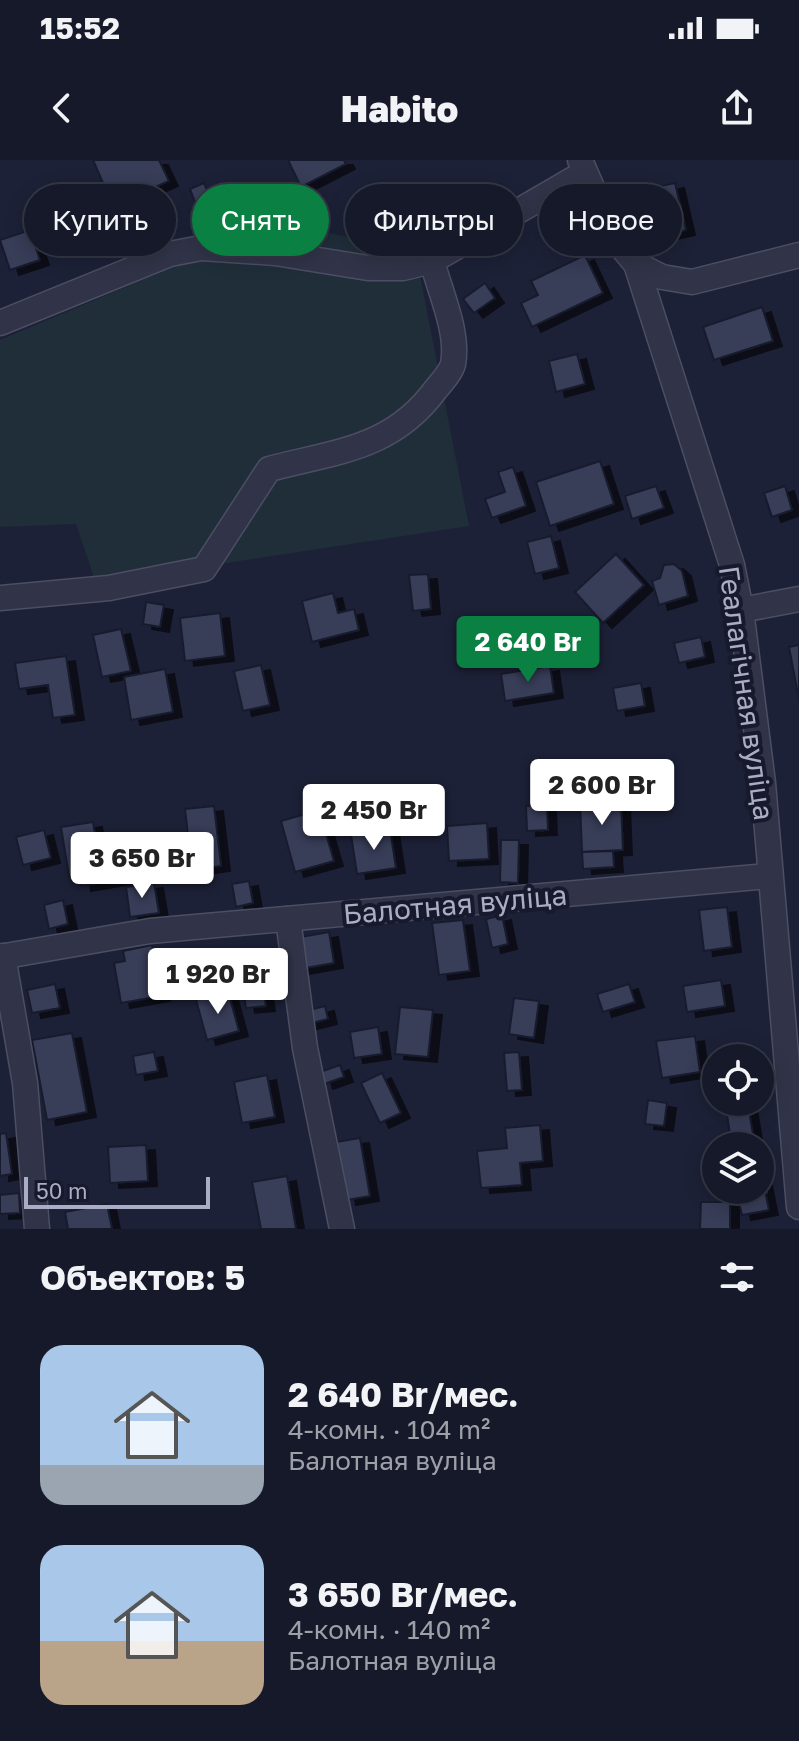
<!DOCTYPE html>
<html lang="ru">
<meta charset="utf-8">
<style>
body{margin:0;font-family:"Golos Text",sans-serif;background:#1f2231;color:#f1f3f6;height:100vh;display:flex;flex-direction:column;font-size:30px;white-space:nowrap}
*{box-sizing:border-box;margin:0}
p{font-size:26px;color:#9ea0a8}
.icon{flex:none;width:44px;height:44px;fill:none;stroke:currentColor;stroke-width:2;stroke-linecap:round;stroke-linejoin:round}
.map{position:relative;height:1069px;overflow:hidden}
.side{display:flex;flex-direction:column;background:#161929;flex:1}
.side>*{flex:none}
.hud{position:absolute;left:24px;top:24px;width:752px;height:72px;display:flex;gap:16px}
.controls{position:absolute;left:702px;top:884px;display:grid;gap:16px}
.controls a{display:grid;place-items:center;width:72px;height:72px;border-radius:50%;background:#161929;box-shadow:0 4px 20px #0003,0 0 0 2px #353846;font-size:40px}
.scale{position:absolute;left:24px;bottom:20px;width:186px;box-sizing:border-box;padding-left:8px;border:4px solid #aaadc5;border-top:0;font-size:22px;line-height:28px;white-space:nowrap;color:#aaadc5;-webkit-text-stroke:6px #17192c;paint-order:stroke}
.price{position:absolute;translate:-50% -68px;padding:0 18px;border-radius:8px;background:#fff;color:#222;font-size:26px;line-height:52px;filter:drop-shadow(0 2px 4px #0008)}
.price::after{content:'';position:absolute;left:50%;top:48px;width:24px;height:18px;margin-left:-12px;background:inherit;clip-path:polygon(0 0,100% 0,50% 100%)}
.price.active{background:#0b8043;color:#fff}
ul{padding:0;list-style:none}
li{display:flex;align-items:center;gap:24px;height:200px;padding:0 40px}
li span{display:grid;place-items:center;flex:none;width:224px;height:160px;border-radius:24px;color:#555}
li>.icon{margin-inline-start:auto}
span .icon{width:96px;height:96px;fill:#fffc;stroke-width:1}
li b{font-size:34px}
h2{display:flex;justify-content:space-between;align-items:center;height:96px;padding:0 40px;font-size:34px}
.tag{padding:0 28px;border-radius:36px;background:#161929;box-shadow:0 4px 20px #0003,0 0 0 2px #353846;font-size:28px;line-height:72px}
.tag.active{background:#0b8043;color:#fff}
.status{display:flex;justify-content:space-between;align-items:center;height:56px;padding:0 40px;background:#161929;direction:ltr}
.status svg{height:22px;fill:currentColor}
header{display:flex;justify-content:space-between;align-items:center;height:104px;padding:0 40px;background:#161929;font-size:36px;font-weight:800}
.map>svg:first-child{display:block}
.green{fill:#1f2e39}
.building{fill:#393d58;stroke:#191b2e;stroke-width:2;filter:url(#shadow)}
.lines{fill:none;stroke-linecap:round;stroke-linejoin:round}
.minor-casing{stroke:#4c4e63;stroke-width:27}
.minor{stroke:#313448;stroke-width:24}
.labels{text-anchor:middle;dominant-baseline:central;stroke-width:8;stroke-linejoin:round;paint-order:stroke}
.street-label{font-size:28px;fill:#aaadc5;stroke:#17192c}
</style>
<div class="status"><b>15:52</b><svg viewBox="0 0 49 12"><path d="M0 12V9h3v3zM5 12V6h3v6zM10 12V3h3v9zM15 12V0h3v12zM26 1h20v11H26zM47 4h2v5h-2z"/></svg></div>
<header><svg class="icon" aria-label="back" viewBox="0 0 24 24"><path d="M15 5l-7 7 7 7"/></svg>Habito<svg class="icon" aria-label="share" viewBox="0 0 24 24"><path d="M12 15V3M7 8l5-5 5 5M5 13v7h14v-7"/></svg></header>
<div class="map">
<svg width="799" height="1069" viewBox="0 0 799 1069">
<defs>
<filter id="shadow"><feDropShadow dx="9" dy="5" stdDeviation="0" flood-color="#0009"/></filter>
</defs>
<rect width="100%" height="100%" fill="#1d2137"/>
<polygon class="green" points="278,63 415,90 469,366 96,423 76,364 0,367 0,180"/>
<g class="building">
<polygon points="93,0 159,0 169,21 113,46"/>
<polygon points="288,0 344,0 346,4 301,27"/>
<polygon points="204,23 211,41 197,47 190,29"/>
<polygon points="675,23 686,70 647,79 637,31"/>
<polygon points="30,70 40,100 10,110 0,80"/>
<polygon points="585,95 603,133 532,167 521,143 538,135 531,121"/>
<polygon points="485,123 495,138 474,153 463,139"/>
<polygon points="762,147 773,181 714,200 703,167"/>
<polygon points="577,194 585,224 556,232 549,201"/>
<polygon points="600,301 614,344 550,366 536,322"/>
<polygon points="513,307 526,346 492,358 485,339 505,332 498,312"/>
<polygon points="656,326 664,348 632,359 625,336"/>
<polygon points="785,326 792,350 772,357 764,333"/>
<polygon points="551,376 559,408 535,414 527,382"/>
<polygon points="616,394 644,425 603,463 575,432"/>
<polygon points="674,404 682,411 688,436 659,445 652,421 660,418 664,405"/>
<polygon points="428,414 431,449 413,451 409,415"/>
<polygon points="333,433 338,453 354,449 359,470 312,482 302,441"/>
<polygon points="146,442 164,445 160,467 143,464"/>
<polygon points="220,453 225,496 185,501 180,458"/>
<polygon points="121,469 131,511 102,517 93,475"/>
<polygon points="701,477 705,497 679,503 674,483"/>
<polygon points="799,485 799,540 789,487"/>
<polygon points="66,496 75,555 53,558 48,525 19,529 15,503"/>
<polygon points="261,505 270,545 243,551 234,511"/>
<polygon points="550,506 554,533 505,541 501,514"/>
<polygon points="165,509 173,552 131,560 124,517"/>
<polygon points="641,523 645,546 617,551 613,528"/>
<polygon points="621,642 623,690 582,692 580,644"/>
<polygon points="547,645 548,670 527,671 526,646"/>
<polygon points="214,646 221,706 192,710 185,649"/>
<polygon points="319,650 334,701 295,712 281,661"/>
<polygon points="93,662 99,696 129,691 134,717 82,726 80,714 69,716 61,667"/>
<polygon points="487,663 489,699 449,701 447,666"/>
<polygon points="390,669 396,708 357,714 351,675"/>
<polygon points="44,670 51,698 23,705 16,677"/>
<polygon points="501,680 519,680 518,723 500,722"/>
<polygon points="613,691 614,707 583,709 582,692"/>
<polygon points="249,721 253,743 236,747 232,724"/>
<polygon points="154,723 159,753 130,757 126,727"/>
<polygon points="63,740 68,764 49,769 44,745"/>
<polygon points="727,747 732,787 704,791 699,750"/>
<polygon points="502,755 508,784 492,788 486,759"/>
<polygon points="463,760 470,811 439,815 432,763"/>
<polygon points="329,772 334,803 300,809 295,778"/>
<polygon points="152,785 161,836 121,843 114,803 125,801 123,791"/>
<polygon points="260,806 266,846 246,848 240,809"/>
<polygon points="721,820 725,846 687,852 683,826"/>
<polygon points="55,824 60,848 32,853 27,830"/>
<polygon points="629,824 635,842 603,852 597,834"/>
<polygon points="228,831 239,871 207,880 196,840"/>
<polygon points="514,838 539,841 534,878 509,874"/>
<polygon points="325,846 328,859 308,864 305,851"/>
<polygon points="400,847 433,850 428,897 395,894"/>
<polygon points="378,867 382,894 354,898 350,872"/>
<polygon points="72,873 87,952 47,960 32,880"/>
<polygon points="695,876 700,912 662,918 656,881"/>
<polygon points="154,892 158,911 136,915 133,896"/>
<polygon points="519,892 522,930 507,931 504,893"/>
<polygon points="340,905 344,917 324,924 320,912"/>
<polygon points="382,913 401,953 380,963 361,923"/>
<polygon points="267,915 275,957 242,963 234,922"/>
<polygon points="648,940 667,943 664,966 645,964"/>
<polygon points="748,945 755,986 732,986 726,949"/>
<polygon points="540,965 543,1001 520,1003 522,1025 481,1028 477,991 507,988 505,968"/>
<polygon points="6,973 12,1014 0,1016 0,974"/>
<polygon points="360,978 370,1036 347,1040 336,982"/>
<polygon points="146,985 148,1021 110,1023 108,987"/>
<polygon points="287,1016 296,1069 261,1069 252,1022"/>
<polygon points="760,1021 763,1021 769,1050 742,1055 736,1030 760,1030"/>
<polygon points="19,1033 20,1053 0,1054 0,1035"/>
<polygon points="701,1042 730,1042 730,1069 700,1069"/>
<polygon points="107,1044 112,1069 68,1069 65,1052"/>
</g>
<g class="lines">
<defs>
<g id="minor">
<polyline points="580,0 614,78 636,104 732,405 741,450 763,623 799,1047"/>
<polyline points="636,104 662,117 692,122 799,95"/>
<polyline points="0,163 170,94 201,88 275,93 368,108 403,108 432,101 584,13"/>
<path d="M 0,438 L 109,428 L 204,409 L 269,309 C 337,291 392,289 436,229 C 442,222 451,212 453,204 C 459,172 440,132 432,101"/>
<polyline points="741,450 799,439"/>
<polyline points="288,759 305,888 342,1069"/>
<polyline points="3,796 25,923 37,1069"/>
<polyline points="0,797 150,771 768,716"/>
</g>
</defs>
<use href="#minor" class="minor-casing"/>
<use href="#minor" class="minor"/>
</g>
<g class="labels">
<g class="street-label">
<text transform="translate(747 533) rotate(82)">Геалагічная вуліца</text>
<text transform="translate(455 744) rotate(-5)">Балотная вуліца</text>
</g>
</g>
</svg>
<div class="controls">
<a><svg class="icon" aria-label="locate" viewBox="0 0 24 24"><circle cx="12" cy="12" r="6"/><path d="M12 2v4M12 18v4M2 12h4M18 12h4"/></svg></a>
<a><svg class="icon" aria-label="layers" viewBox="0 0 24 24"><path d="M12 4l9 5-9 5-9-5zM3 14l9 5 9-5"/></svg></a>
</div>
<div class="scale">50 m</div>
<b class="price active" style="left:528px;top:524px">2 640 Br</b>
<b class="price" style="left:602px;top:667px">2 600 Br</b>
<b class="price" style="left:374px;top:692px">2 450 Br</b>
<b class="price" style="left:142px;top:740px">3 650 Br</b>
<b class="price" style="left:218px;top:856px">1 920 Br</b>
<div class="hud">
<a class="tag">Купить</a>
<a class="tag active">Снять</a>
<a class="tag">Фильтры</a>
<a class="tag">Новое</a>
</div>
</div>
<section class="side">
<h2>Объектов: 5<svg class="icon" aria-label="filters" viewBox="0 0 24 24"><path d="M4 7h16M4 17h16"/><circle cx="9" cy="7" r="2"/><circle cx="15" cy="17" r="2"/></svg></h2>
<ul>
<li><span style="background:linear-gradient(#a9c7e8 75%,#9aa5b1 0)"><svg class="icon" aria-label="home" viewBox="0 0 24 24"><path d="M3 11l9-7 9 7M6 9v11h12V9"/></svg></span><div><b>2 640 Br/мес.</b><p>4-комн. · 104 m²</p><p>Балотная вуліца</p></div></li>
<li><span style="background:linear-gradient(#a9c7e8 60%,#b9a48a 0)"><svg class="icon" aria-label="home" viewBox="0 0 24 24"><path d="M3 11l9-7 9 7M6 9v11h12V9"/></svg></span><div><b>3 650 Br/мес.</b><p>4-комн. · 140 m²</p><p>Балотная вуліца</p></div></li>
</ul>
</section>
